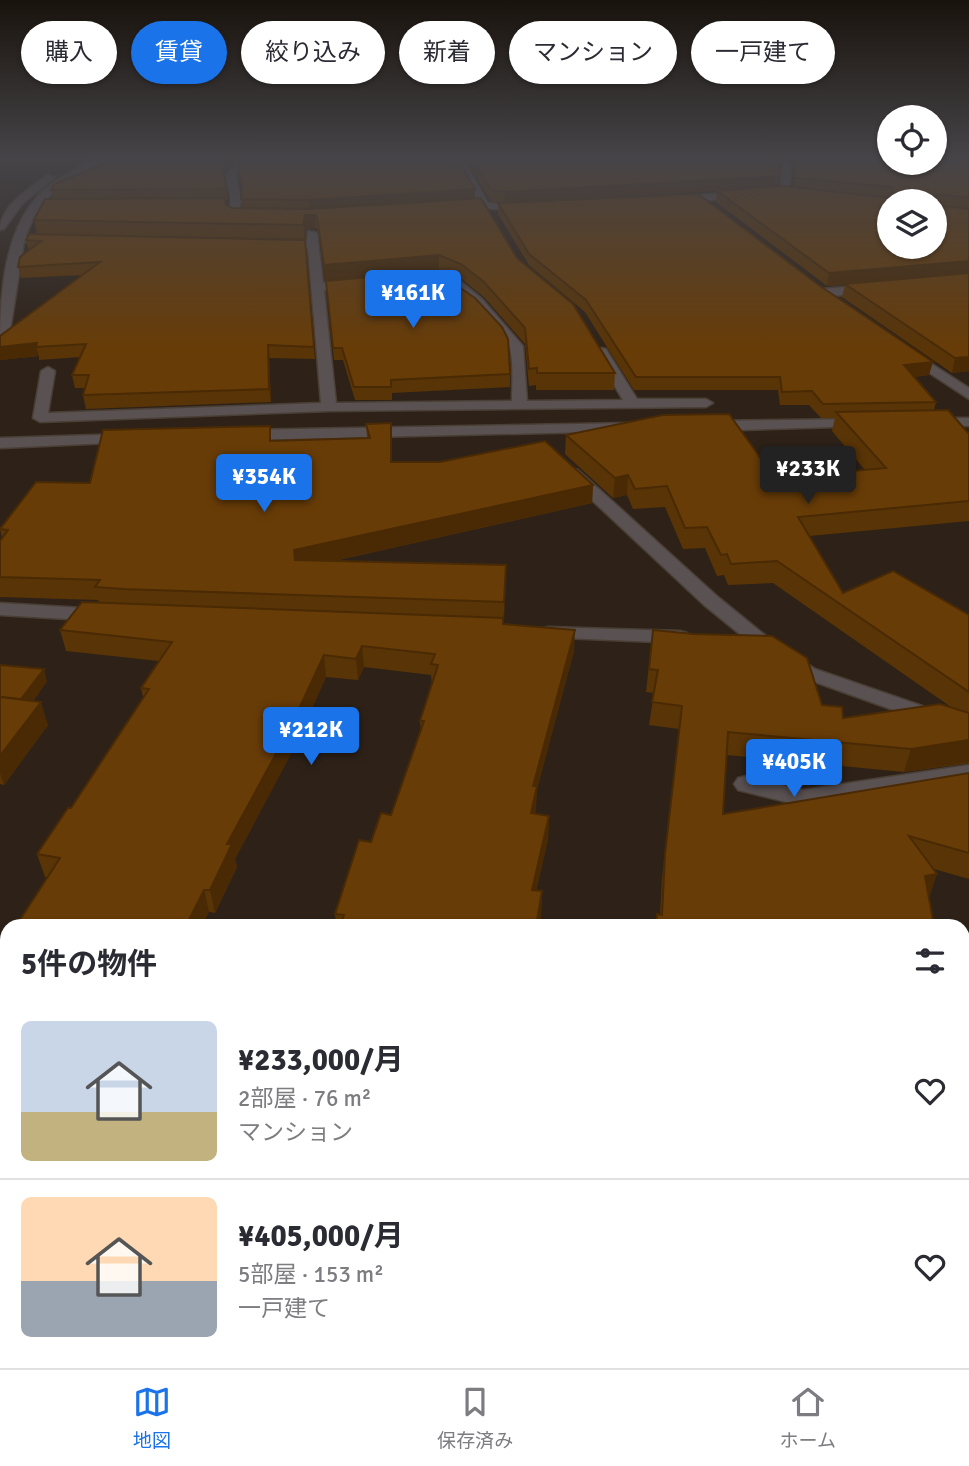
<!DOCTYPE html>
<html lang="ja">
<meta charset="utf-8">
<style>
body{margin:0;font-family:Signika,"Noto Sans JP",sans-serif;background:#f2f2f3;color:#2b2b33;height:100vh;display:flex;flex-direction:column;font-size:26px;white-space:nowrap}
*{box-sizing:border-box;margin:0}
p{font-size:23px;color:#7c7c81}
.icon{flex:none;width:38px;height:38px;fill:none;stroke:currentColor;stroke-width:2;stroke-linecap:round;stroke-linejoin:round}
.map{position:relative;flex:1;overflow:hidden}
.panel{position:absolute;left:0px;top:919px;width:970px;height:450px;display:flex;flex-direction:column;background:#fff;border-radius:21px 21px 0 0;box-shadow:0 2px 5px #0004}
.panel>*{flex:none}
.hud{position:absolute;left:21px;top:21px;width:928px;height:63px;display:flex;gap:14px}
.fabs{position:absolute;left:877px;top:105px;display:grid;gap:14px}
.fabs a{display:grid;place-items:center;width:70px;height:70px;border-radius:50%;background:#fff;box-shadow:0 2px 5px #0004;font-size:35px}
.price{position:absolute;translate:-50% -60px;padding:0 16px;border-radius:7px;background:#1a73e8;color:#fff;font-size:23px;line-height:46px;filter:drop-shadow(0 2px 4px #0008)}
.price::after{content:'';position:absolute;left:50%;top:42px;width:21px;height:16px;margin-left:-10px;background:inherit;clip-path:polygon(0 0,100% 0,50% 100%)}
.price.selected{background:#222;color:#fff}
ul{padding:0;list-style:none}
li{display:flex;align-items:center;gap:21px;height:175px;padding:0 21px}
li+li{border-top:2px solid #e1e1e2}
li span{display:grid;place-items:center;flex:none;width:196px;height:140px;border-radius:10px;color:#555}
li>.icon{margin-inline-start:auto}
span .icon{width:84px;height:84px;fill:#fffc;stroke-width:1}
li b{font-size:30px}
h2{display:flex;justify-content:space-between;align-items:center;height:84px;padding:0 21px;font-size:30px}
.tag{padding:0 24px;border-radius:32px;background:#fff;box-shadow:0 2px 5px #0004;font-size:24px;line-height:63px}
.tag.selected{background:#1a73e8;color:#fff}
.menu{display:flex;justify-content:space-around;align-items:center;height:98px;border-top:2px solid #e1e1e2;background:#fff;font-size:19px;color:#7c7c81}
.menu a{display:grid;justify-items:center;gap:4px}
.menu .selected{color:#1a73e8}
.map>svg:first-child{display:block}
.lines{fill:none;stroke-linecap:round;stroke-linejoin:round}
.minor-casing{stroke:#4a3f35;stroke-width:3}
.minor{fill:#5a5152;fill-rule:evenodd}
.wall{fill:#593406}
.shaded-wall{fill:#492a05}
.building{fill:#683c07;stroke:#492a05;stroke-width:2}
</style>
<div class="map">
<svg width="969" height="1368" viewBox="0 0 969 1368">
<rect width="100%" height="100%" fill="#2e2218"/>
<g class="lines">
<defs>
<g id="minor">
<path d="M 94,159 L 104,159 C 69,189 45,183 26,236 L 55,237 L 60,240 L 55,243 L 24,242 L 10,331 L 5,341 L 0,342 C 0,296 4,235 36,198 C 52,180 74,170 94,159 Z"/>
<path d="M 241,159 L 250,159 L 236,176 L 241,200 L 239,213 L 257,214 L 258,216 C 252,221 235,221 229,216 L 231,200 L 226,176 Z"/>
<polygon points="455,159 463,159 488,203 527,205 532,208 527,211 481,208"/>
<polygon points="774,159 791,161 789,194 700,201 695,198 700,195 781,189 782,163"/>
<path d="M 47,175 L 55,177 L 23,203 L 4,229 L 0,230 C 0,206 29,189 47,175 Z"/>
<path d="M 308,231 L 317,233 L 323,283 L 354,279 L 360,283 L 354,287 L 324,290 L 336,403 L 512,401 C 512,388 514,357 509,346 C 502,332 466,296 452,287 C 442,280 429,281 422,276 L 438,272 L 460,281 L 482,299 L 523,346 L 527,401 L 623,400 L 594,352 L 601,348 L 606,349 L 637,399 L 706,399 L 713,403 L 706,407 L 329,411 L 40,422 L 33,418 L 41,371 L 48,367 L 55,371 L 48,413 L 321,403 L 308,248 L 276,247 L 271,244 L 276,241 L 307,242 Z"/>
<polygon points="869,285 875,289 873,292 823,297 817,293 823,289"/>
<polygon points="907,348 969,388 969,399 902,355 900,352"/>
<polygon points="929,418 969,418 969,426 924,425 922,422"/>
<polygon points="862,419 867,420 869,423 867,426 709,431 701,426 709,421"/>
<polygon points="628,423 636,428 633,431 243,440 235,435 243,430"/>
<polygon points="127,434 132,436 135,439 132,442 0,448 0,438"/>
<polygon points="572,468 578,470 718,597 766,636 815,669 969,722 969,737 801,677 752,644 704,605 566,476 564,473 566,470"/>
<polygon points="0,603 100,609 110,615 100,621 0,615"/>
<polygon points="548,627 680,631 687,633 690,637 687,641 680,643 541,637 538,633 541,629"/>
<polygon points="969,765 969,781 803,806 738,790 734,784 738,778 746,776 803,790"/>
</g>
</defs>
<use href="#minor" class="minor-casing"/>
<use href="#minor" class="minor"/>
</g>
<g class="wall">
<polygon points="110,159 239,159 224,174 228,200 225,200 226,205 232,208 242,208 241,199 242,191 238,166 475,199 517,258 615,373 614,390 536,390 536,385 529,386 525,344 484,297 462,279 439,270 325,280 319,231 316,228 306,229 305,239 37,234 34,220 53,199 51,190 111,161"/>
<polygon points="466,159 781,159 778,187 543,201 929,375 914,377 936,402 934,410 969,433 969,521 809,536 843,593 969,615 969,763 904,772 727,755 723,814 969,773 969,879 934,869 929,898 934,926 655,926 657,914 660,915 662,878 679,729 649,725 654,693 646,692 653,630 822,705 843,718 951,707 773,583 728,585 724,575 717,576 705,548 683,549 665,507 633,509 627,495 613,498 565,454 566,435 775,478 865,470 832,431 835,418 821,418 809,405 780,405 778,390 634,390 585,312 529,265 498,214 498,203 502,203 491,202"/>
<polygon points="793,159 969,159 969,371 952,373 842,297 845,285 827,286 716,202 717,191 794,188"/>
<polygon points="26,240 305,240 315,359 269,358 271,402 86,409 83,395 85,388 75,388 72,375 80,357 39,360 39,356 0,360 83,275 21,278 18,267 29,251"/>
<polygon points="326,281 510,374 510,387 392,393 392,400 355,400 343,360 334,360"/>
<polygon points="366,424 392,440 392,462 593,485 592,503 334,561 506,584 503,624 574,651 537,789 535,814 549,816 548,839 536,891 542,891 541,914 539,926 336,926 335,914 371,842 391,815 421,731 420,721 432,685 431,675 364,667 358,680 326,677 294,748 235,859 237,867 215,913 45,877 37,854 71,808 143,697 141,688 159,661 66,651 60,630 99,603 98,600 0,597 0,541 2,538 0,529 90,483 271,441 367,438"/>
<polygon points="0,665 47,681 33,701 48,725 4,785 0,784"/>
<polygon points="7,940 7,1295 0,1294 0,1033 3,1027 0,1026 0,943 5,943"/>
<polygon points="962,975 969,976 969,1048 962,1048"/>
<polygon points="640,1362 740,1362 741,1368 640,1368"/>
</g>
<g class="shaded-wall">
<polygon points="227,159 239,159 224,174 223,164"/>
<polygon points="780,176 778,187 505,203 505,192"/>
<polygon points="475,189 475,201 310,211 309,200"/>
<polygon points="305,215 315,215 316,228 306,229 305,239 303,225"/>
<polygon points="439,255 439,270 325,280 324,265"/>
<polygon points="969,261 969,273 827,286 829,273"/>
<polygon points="37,343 36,347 39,356 0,360 0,347"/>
<polygon points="268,345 269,358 271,402 269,389"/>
<polygon points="969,357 969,371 952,373 955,358"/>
<polygon points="933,362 929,375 901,378 904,365"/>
<polygon points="628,475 627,495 613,498 615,478"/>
<polygon points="593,485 592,503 296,569 294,550"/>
<polygon points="506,565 506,584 504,622 504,602"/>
<polygon points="575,630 574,651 537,789 536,809 531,836 533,786"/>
<polygon points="362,646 364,667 358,680 356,659"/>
<polygon points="324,655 326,677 294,748 235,859 237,867 215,913 210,890 227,844"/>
<polygon points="44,669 47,681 20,718 16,706"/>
<polygon points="41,702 48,725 4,785 0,773 0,756"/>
<polygon points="969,740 969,762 904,772 911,749"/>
<polygon points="549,816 548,839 531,913 532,890"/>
<polygon points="937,874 929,898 925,876"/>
<polygon points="204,890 209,912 202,926 186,926"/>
<polygon points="542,891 541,914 539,926 536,926"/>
</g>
<g class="building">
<polygon points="116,159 227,159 223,164 226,189 51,190 54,184"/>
<polygon points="243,159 457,159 475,189 309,200 241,199 242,188 238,166"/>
<polygon points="472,159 781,159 780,176 505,192 491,190"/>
<polygon points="795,159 889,159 889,163 934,163 934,159 969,159 969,198 937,194 934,201 889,201 889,247 934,247 934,203 936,205 969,209 969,261 829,273 717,191 782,186 893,198 892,187 795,178"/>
<polygon points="698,194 820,286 933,362 904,365 936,402 823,404 812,391 782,392 780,377 636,377 586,300 529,254 498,203"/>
<polygon points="225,198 226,205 232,208 309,209 481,198 517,258 573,304 615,373 537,373 537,368 529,369 525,328 484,282 461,264 439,255 324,265 317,217 315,215 305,215 303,225 34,220 45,199"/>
<polygon points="29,234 305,240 314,347 268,345 269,389 83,395 89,375 72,375 86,344 36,347 37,343 0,347 0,336 100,262 18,267 20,257 41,241 26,240"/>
<polygon points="435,271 475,298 502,327 508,339 510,374 391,380 391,387 354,387 342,348 333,348 326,281"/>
<polygon points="969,273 969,357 955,358 845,284"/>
<polygon points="948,410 968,433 969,433 969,501 798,517 843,593 893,571 969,615 969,692 777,561 731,564 727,554 721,555 707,527 685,528 667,486 635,489 628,475 615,478 566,435 663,415 729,414 775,478 886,468 836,412"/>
<polygon points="391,423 391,462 440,462 545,441 593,485 294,550 295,560 506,565 504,602 123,589 95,587 100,580 0,577 0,541 8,530 0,529 36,482 90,483 103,430 270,426 270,441 370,438 366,424"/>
<polygon points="82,602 503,618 503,624 575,630 533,786 537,786 531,813 549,816 532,890 542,891 536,926 346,926 347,924 341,923 344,915 335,914 359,840 371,842 381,813 391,815 424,721 420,721 438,665 431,664 435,654 362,646 356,659 324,655 291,726 227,844 232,844 210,890 204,890 186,926 16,926 60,858 37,854 68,808 71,808 149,689 141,688 172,642 60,630"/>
<polygon points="653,630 694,634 772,636 807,658 822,705 842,707 843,718 940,704 969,713 969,740 911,749 728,732 723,814 969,773 969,853 909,836 937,874 925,876 934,926 656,926 657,914 662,915 665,854 682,706 652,702 658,670 649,669"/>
<polygon points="0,665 44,669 21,699 0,697"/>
<polygon points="0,697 41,702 0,756"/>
<polygon points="7,940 7,1006 0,1005 0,943 5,943"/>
<polygon points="962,975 969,976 969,1024 962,1023"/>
<polygon points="7,1021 7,1277 0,1275 0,1081 1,1080 0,1080 0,1033"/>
<polygon points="179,1362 347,1362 386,1368 177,1368"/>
<polygon points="643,1362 740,1362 741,1368 643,1368"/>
<polygon points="141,1365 160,1368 140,1368"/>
</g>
<linearGradient id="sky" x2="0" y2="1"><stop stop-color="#19130d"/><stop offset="0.45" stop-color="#464448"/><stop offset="1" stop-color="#464448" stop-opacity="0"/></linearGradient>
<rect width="969" height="350" fill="url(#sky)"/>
</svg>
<div class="fabs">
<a><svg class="icon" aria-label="locate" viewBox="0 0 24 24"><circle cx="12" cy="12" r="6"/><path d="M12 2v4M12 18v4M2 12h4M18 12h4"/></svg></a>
<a><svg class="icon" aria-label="layers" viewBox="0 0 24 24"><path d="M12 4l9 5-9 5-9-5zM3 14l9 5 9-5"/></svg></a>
</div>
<b class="price" style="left:413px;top:330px">¥161K</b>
<b class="price selected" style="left:808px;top:506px">¥233K</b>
<b class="price" style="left:264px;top:514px">¥354K</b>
<b class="price" style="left:311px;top:767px">¥212K</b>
<b class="price" style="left:794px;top:799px">¥405K</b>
<div class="hud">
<a class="tag">購入</a>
<a class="tag selected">賃貸</a>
<a class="tag">絞り込み</a>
<a class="tag">新着</a>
<a class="tag">マンション</a>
<a class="tag">一戸建て</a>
</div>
<section class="panel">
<h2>5件の物件<svg class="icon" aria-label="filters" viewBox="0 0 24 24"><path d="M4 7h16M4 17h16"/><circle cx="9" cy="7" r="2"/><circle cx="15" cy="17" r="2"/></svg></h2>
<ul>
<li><span style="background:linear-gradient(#c9d6e8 65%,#c2b280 0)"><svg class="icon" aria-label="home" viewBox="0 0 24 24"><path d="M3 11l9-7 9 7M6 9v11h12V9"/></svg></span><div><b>¥233,000/月</b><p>2部屋 · 76 m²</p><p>マンション</p></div><svg class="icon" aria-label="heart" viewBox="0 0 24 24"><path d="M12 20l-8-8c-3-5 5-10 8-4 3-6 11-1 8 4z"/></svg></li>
<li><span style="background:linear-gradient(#ffd9b3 60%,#9aa5b1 0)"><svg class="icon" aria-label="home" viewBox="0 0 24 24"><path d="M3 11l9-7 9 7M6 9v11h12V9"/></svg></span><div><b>¥405,000/月</b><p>5部屋 · 153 m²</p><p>一戸建て</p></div><svg class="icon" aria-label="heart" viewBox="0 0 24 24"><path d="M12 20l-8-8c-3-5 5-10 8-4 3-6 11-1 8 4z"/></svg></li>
</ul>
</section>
</div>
<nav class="menu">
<a class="selected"><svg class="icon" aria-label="map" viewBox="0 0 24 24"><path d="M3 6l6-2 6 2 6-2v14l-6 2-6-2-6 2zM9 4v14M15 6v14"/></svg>地図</a>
<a><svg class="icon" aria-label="saved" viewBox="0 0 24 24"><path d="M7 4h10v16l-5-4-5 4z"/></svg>保存済み</a>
<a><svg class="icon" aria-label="home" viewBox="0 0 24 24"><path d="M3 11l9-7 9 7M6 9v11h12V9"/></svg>ホーム</a>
</nav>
